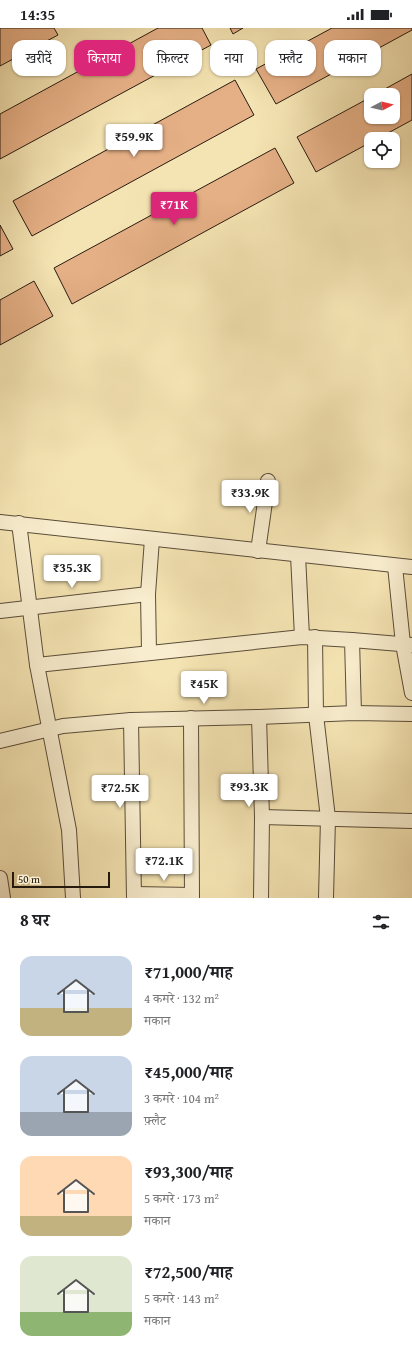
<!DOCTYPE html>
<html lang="hi">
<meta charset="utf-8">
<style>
body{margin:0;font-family:"Gentium Book Plus","Noto Serif Devanagari",serif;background:#f2f2f2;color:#202124;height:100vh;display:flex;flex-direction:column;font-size:15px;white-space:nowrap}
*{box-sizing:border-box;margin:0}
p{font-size:13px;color:#757577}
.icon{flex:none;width:22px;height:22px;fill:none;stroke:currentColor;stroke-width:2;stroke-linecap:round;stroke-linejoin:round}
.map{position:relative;height:870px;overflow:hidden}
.side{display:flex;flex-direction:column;background:#fff;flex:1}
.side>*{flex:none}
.guide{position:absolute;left:12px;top:12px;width:388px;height:36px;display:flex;gap:8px}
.needle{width:26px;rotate:83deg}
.fabs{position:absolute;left:364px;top:60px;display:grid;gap:8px}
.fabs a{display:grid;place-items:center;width:36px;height:36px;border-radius:8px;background:#fff;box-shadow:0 1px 3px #0004;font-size:20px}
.scale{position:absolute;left:12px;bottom:10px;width:98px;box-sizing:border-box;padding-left:4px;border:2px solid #271b10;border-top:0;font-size:11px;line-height:14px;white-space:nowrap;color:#271b10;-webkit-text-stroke:3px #f8edce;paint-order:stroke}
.price{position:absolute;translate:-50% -34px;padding:0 9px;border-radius:4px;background:#fff;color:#222;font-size:13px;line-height:26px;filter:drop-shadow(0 1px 2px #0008)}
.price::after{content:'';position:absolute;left:50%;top:24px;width:12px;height:9px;margin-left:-6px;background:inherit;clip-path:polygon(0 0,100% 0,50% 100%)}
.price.selected{background:#db2777;color:#fff}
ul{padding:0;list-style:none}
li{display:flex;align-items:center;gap:12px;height:100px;padding:0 20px}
li span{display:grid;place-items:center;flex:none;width:112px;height:80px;border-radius:12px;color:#555}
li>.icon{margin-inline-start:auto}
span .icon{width:48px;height:48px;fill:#fffc;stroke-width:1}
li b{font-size:17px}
h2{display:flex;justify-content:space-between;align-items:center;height:48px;padding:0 20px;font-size:17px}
.chip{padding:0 14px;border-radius:12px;background:#fff;box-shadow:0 1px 3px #0004;font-size:14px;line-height:36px}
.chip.selected{background:#db2777;color:#fff}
.status{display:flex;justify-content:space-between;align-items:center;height:28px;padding:0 20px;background:#fff;direction:ltr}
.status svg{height:11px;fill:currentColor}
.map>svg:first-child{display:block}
.building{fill:#e6b086;stroke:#271b10}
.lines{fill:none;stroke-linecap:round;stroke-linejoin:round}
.minor-casing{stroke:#5a4d39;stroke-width:16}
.minor{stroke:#f8edce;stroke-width:14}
</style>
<div class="status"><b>14:35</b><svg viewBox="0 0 49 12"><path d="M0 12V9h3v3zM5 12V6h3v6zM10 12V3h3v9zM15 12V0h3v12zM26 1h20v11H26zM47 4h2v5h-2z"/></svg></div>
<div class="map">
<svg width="412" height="870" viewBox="0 0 412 870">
<rect width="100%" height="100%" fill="#f5e4b3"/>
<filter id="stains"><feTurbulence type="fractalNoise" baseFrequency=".005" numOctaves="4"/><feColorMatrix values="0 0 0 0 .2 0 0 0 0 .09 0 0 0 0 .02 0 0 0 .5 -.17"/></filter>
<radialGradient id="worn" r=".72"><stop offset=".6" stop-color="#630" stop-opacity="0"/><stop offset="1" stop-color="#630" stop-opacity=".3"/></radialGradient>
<g class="building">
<polygon points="0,0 54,0 58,7 0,38"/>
<polygon points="158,0 202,0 211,17 0,131 0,86"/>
<polygon points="230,0 243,0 233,6"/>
<polygon points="332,0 412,0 412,2 276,76 256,41"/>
<polygon points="412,46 412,92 377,111 371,111 371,114 316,144 297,109 371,69 371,89 393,89 393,67 374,67"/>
<polygon points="235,52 254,87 32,208 13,173"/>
<polygon points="275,120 294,155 72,276 54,240"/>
<polygon points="0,197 13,221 0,228"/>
<polygon points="34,253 53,288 0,317 0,272"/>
</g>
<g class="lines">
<defs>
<g id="minor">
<polyline points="0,494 412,539"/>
<polyline points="19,495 37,637 69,802 73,870"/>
<polyline points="258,523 268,453"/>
<polyline points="298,527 302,609"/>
<polyline points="395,538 403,616 412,665"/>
<polyline points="0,583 148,566"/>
<polyline points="315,609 316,687 328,790 326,870"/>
<polyline points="352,612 412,617"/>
<polyline points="149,624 148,566 152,511"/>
<polyline points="37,637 302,609 352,612 354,685"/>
<polyline points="259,689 262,789 261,870"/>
<polyline points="191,690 192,870"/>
<polyline points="131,692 134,870"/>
<polyline points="0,713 63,698 131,692 259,689 354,685 412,686"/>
<polyline points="262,789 412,793"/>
<polyline points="0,850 3,870"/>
<polyline points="134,866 192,867"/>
</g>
</defs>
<use href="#minor" class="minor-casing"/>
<use href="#minor" class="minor"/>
</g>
<rect width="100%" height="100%" filter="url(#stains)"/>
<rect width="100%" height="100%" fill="url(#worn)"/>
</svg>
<div class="fabs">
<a><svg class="needle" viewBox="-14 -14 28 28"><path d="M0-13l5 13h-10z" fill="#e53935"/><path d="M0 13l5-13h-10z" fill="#757577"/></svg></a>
<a><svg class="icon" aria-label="locate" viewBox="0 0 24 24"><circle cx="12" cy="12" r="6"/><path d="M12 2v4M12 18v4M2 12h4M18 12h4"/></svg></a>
</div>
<div class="scale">50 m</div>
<b class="price" style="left:134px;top:130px">₹59.9K</b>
<b class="price selected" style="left:174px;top:198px">₹71K</b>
<b class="price" style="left:250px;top:486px">₹33.9K</b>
<b class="price" style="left:72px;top:561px">₹35.3K</b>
<b class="price" style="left:204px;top:677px">₹45K</b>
<b class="price" style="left:249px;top:780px">₹93.3K</b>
<b class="price" style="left:120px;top:781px">₹72.5K</b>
<b class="price" style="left:164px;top:854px">₹72.1K</b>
<div class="guide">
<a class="chip">खरीदें</a>
<a class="chip selected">किराया</a>
<a class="chip">फ़िल्टर</a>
<a class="chip">नया</a>
<a class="chip">फ़्लैट</a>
<a class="chip">मकान</a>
</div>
</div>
<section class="side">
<h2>8 घर<svg class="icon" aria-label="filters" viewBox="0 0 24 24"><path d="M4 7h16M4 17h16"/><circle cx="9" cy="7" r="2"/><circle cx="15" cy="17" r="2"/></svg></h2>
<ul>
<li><span style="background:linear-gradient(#c9d6e8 65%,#c2b280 0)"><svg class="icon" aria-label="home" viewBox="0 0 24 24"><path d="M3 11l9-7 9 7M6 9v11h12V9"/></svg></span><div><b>₹71,000/माह</b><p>4 कमरे · 132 m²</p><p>मकान</p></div></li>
<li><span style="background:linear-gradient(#c9d6e8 70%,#9aa5b1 0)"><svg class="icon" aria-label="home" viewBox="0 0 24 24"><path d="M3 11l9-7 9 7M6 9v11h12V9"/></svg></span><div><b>₹45,000/माह</b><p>3 कमरे · 104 m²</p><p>फ़्लैट</p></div></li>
<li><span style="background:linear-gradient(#ffd9b3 75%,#c2b280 0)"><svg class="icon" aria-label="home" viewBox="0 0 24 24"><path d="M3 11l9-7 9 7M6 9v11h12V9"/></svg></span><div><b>₹93,300/माह</b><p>5 कमरे · 173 m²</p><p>मकान</p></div></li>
<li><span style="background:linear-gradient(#dfe7d0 70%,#8fb573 0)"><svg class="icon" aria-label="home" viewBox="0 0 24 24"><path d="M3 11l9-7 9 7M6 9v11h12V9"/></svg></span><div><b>₹72,500/माह</b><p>5 कमरे · 143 m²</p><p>मकान</p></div></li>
</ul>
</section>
